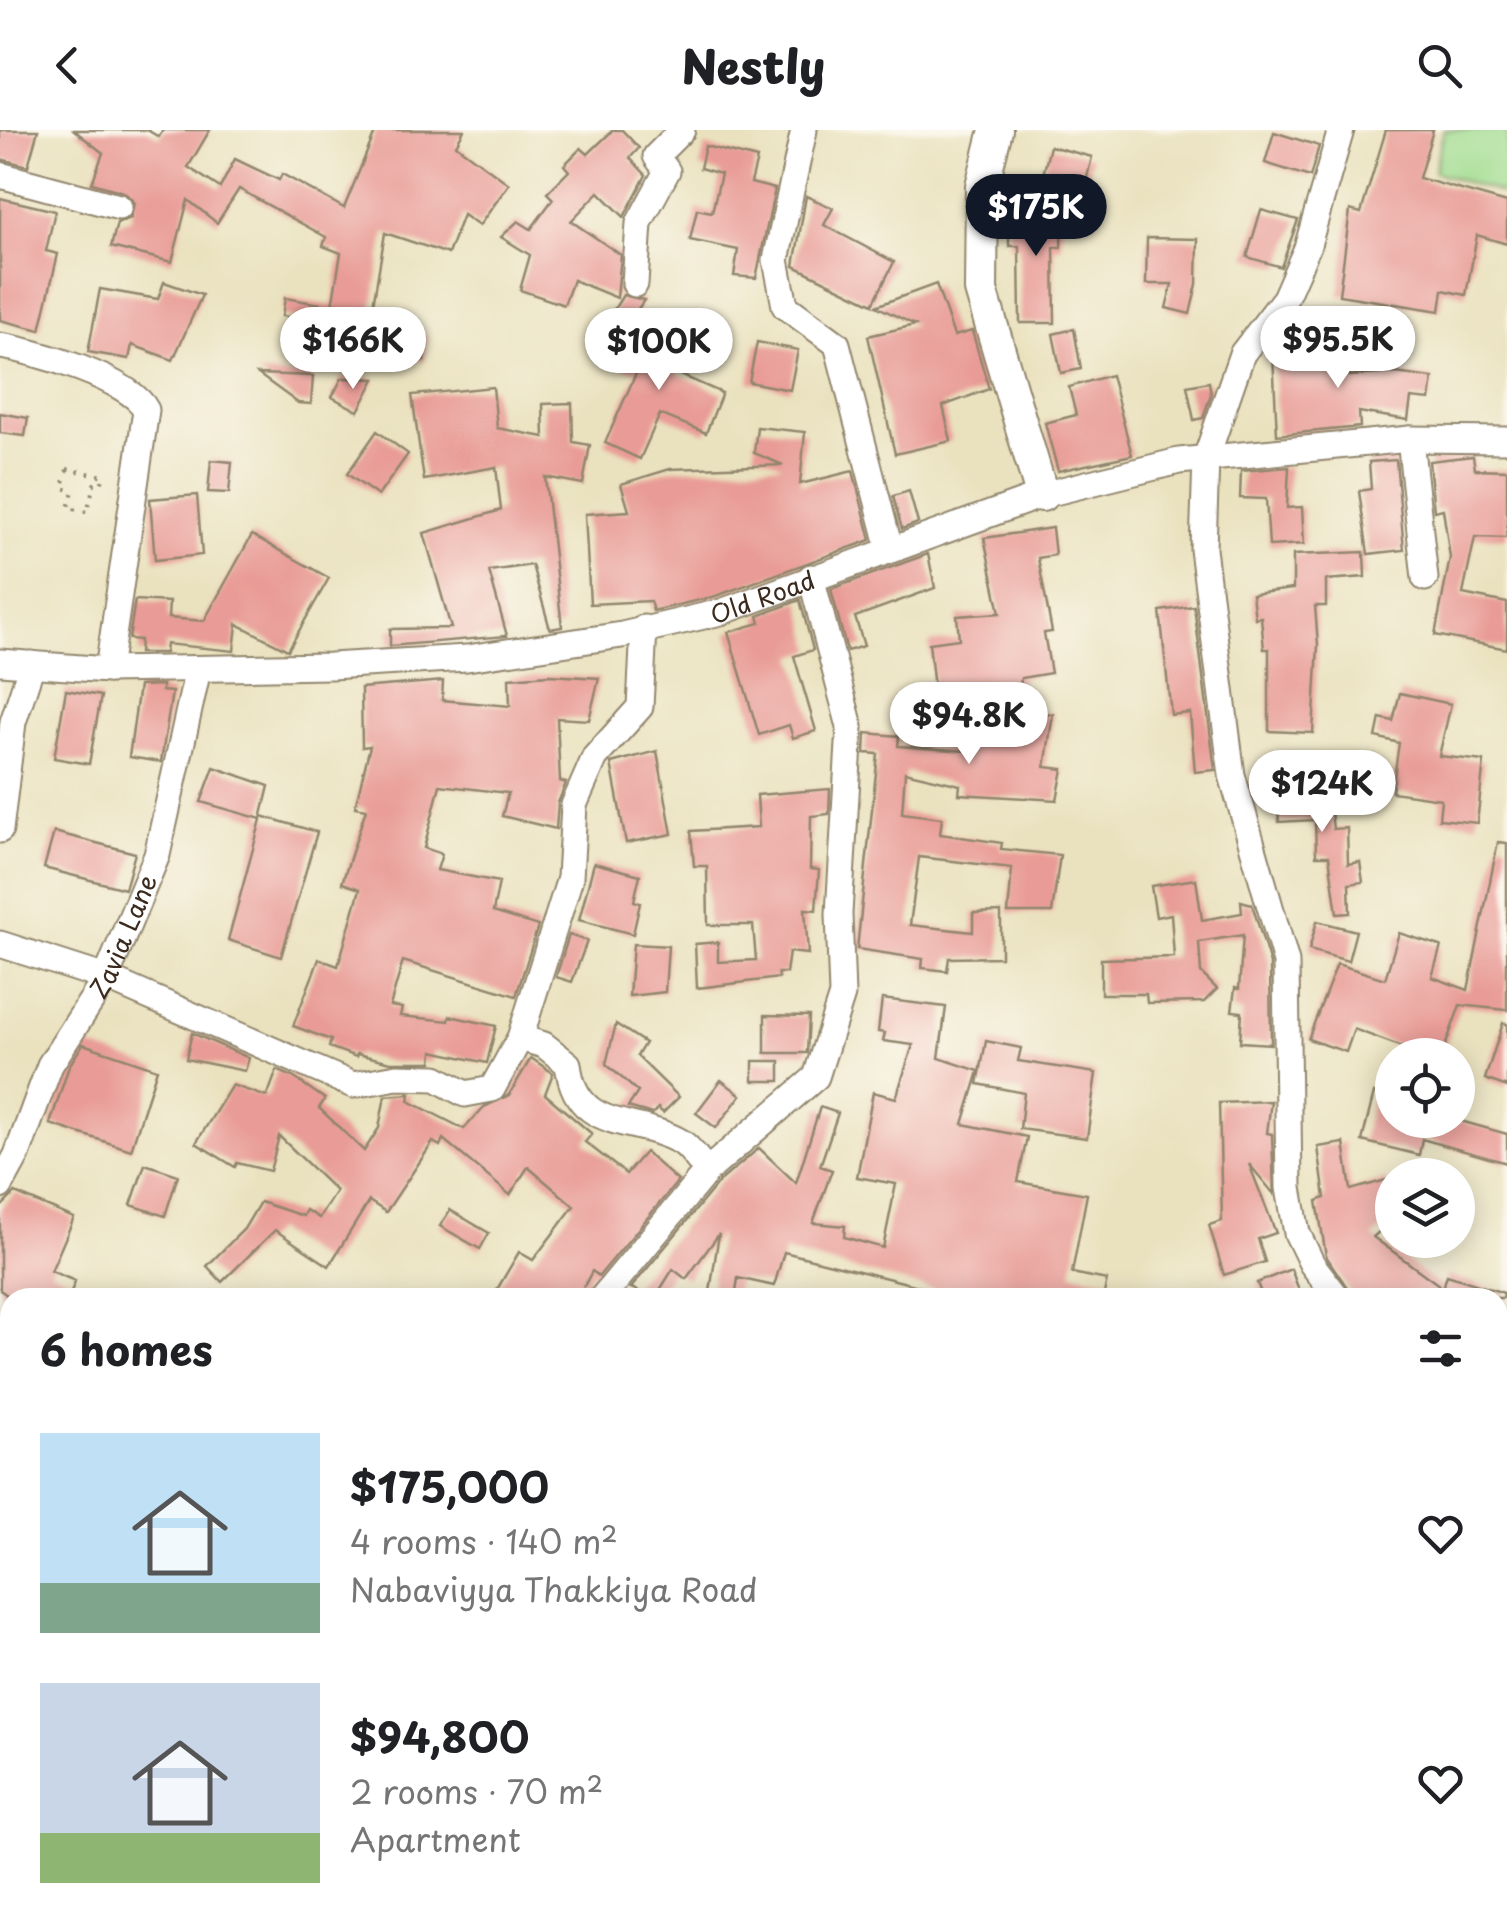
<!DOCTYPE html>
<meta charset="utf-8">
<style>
body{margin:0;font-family:"Playpen Sans",sans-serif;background:#f2f2f2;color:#202124;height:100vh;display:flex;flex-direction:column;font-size:38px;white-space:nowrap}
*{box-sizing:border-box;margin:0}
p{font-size:32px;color:#757577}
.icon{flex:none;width:55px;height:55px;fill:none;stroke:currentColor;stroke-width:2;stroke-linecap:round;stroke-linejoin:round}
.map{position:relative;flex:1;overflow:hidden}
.details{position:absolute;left:0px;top:1158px;width:1508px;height:642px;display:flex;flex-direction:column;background:#fff;border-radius:30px 30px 0 0;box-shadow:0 5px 25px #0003}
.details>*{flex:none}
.buttons{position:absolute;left:1375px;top:908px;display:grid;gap:20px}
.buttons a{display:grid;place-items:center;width:100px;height:100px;border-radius:50%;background:#fff;box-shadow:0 5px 25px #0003;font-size:50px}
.price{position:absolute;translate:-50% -85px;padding:0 22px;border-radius:35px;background:#fff;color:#222;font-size:32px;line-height:65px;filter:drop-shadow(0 2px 5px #0008)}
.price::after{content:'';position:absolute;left:50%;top:60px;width:30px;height:22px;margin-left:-15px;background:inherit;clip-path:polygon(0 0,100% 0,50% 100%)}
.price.on{background:#111827;color:#fff}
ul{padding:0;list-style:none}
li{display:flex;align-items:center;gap:30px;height:250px;padding:0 40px}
li span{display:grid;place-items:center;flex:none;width:280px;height:200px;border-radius:0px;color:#555}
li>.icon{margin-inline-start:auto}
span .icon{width:120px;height:120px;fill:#fffc;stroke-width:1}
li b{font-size:42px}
h2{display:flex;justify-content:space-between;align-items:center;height:120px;padding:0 40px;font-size:42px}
header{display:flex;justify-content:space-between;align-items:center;height:130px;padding:0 40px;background:#fff;font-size:45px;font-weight:800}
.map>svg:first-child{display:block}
.green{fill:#a1dd91;stroke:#6e8458;stroke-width:2.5}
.building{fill:#e99c97}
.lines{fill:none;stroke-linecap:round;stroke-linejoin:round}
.minor-casing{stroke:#92866e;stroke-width:29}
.tertiary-casing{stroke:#92866e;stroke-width:36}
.path{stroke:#92866e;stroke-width:4;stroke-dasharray:2.5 8;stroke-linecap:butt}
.minor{stroke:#fff;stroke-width:25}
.tertiary{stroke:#fff;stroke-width:32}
.labels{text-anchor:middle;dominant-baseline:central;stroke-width:10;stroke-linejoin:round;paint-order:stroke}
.street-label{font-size:25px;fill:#3b2a1e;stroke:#fbf7ec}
</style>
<header><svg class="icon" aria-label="back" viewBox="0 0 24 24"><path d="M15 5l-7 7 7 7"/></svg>Nestly<svg class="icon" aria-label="search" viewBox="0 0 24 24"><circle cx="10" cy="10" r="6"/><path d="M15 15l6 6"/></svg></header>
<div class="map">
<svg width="1507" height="1798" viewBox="0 0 1507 1798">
<rect width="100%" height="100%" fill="#fbf7ec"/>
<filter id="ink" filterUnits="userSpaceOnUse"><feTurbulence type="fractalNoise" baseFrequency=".01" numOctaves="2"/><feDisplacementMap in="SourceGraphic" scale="20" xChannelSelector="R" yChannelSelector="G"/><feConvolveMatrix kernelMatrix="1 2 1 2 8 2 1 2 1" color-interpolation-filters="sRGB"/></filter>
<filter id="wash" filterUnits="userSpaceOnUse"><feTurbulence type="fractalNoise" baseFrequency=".0048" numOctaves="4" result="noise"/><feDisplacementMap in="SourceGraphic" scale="40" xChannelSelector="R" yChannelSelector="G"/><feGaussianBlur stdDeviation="2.25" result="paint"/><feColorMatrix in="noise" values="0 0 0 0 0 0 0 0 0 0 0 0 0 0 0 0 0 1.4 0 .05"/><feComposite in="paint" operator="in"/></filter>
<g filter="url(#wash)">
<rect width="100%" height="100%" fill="#eae2bf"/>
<polygon class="green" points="1444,0 1507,0 1507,65 1434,42"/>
<g id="blocks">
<g class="building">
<polygon points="0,0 38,0 28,36 0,29"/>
<polygon points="74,0 147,0 159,7 163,0 210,0 188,37 220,58 235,29 279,50 282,44 344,78 376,0 464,0 456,15 509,54 479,96 463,85 448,124 385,103 369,199 360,199 282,186 285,168 332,176 341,123 323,116 326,107 239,59 217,93 188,70 172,132 111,117 117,93 131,88 134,72 124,62 92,53 103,23"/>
<polygon points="613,0 622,0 639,18 630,28 646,45 624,87 599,62 571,91 621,125 617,168 573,150 564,175 520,160 530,125 501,107 518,91 531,99 553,69 547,63 569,41 564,35 581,18 588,24"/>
<polygon points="1386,0 1433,0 1419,48 1507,73 1507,114 1477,105 1466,165 1443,160 1440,181 1339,165 1350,80 1361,83"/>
<polygon points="1274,2 1319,16 1310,47 1265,33"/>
<polygon points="705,16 757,29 751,53 775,59 756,148 734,146 738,120 690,110 697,79 712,82 721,44 700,38"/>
<polygon points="1050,16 1092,27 1085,56 1043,45"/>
<polygon points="806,66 833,78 824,95 894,132 873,174 794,136"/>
<polygon points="0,68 55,81 46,121 58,124 40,200 0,190"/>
<polygon points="1009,76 1062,77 1061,117 1054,117 1055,193 1020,193 1019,116 1009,116"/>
<polygon points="1261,80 1298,90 1281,137 1247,127"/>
<polygon points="1147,108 1198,109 1197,154 1190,184 1166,178 1172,154 1146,154"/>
<polygon points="164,152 202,165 173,230 132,215 129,229 88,222 100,159 158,169"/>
<polygon points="936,154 954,206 972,201 989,259 943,276 951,311 895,324 868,206 915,195 876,176"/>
<polygon points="623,165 644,170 621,204 605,194"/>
<polygon points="634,198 683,208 676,243 722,263 706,303 660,284 640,329 605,313 637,241 625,239"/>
<polygon points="1074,199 1081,239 1061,243 1053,204"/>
<polygon points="389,201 426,205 424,231 386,224"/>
<polygon points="1348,210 1350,246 1395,243 1433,248 1430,270 1411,268 1408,290 1359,282 1360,297 1277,305 1273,225 1315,224 1314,212"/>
<polygon points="757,212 798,220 790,260 749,252"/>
<polygon points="258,244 313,246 311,274 298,273"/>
<polygon points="1111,245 1132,325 1058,341 1045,293 1076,285 1069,257"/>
<polygon points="342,248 375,249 358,281 332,267"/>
<polygon points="1209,252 1211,264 1203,288 1194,290 1187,256"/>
<polygon points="493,257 497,298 544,307 543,274 572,273 573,312 590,315 583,354 545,347 562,497 550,499 532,435 489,441 507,506 390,516 390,499 451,498 424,403 501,380 496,337 424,350 412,265"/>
<polygon points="0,283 28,288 25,306 0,303"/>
<polygon points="757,297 805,302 800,354 853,341 871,410 716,466 653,481 650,471 590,474 585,384 629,381 621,354 670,339 783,335 754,323"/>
<polygon points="377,301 408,324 378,366 347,344"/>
<polygon points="1473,326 1475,339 1507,340 1507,408 1475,407 1463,464 1507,473 1507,519 1435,505 1450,428 1443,379 1434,381 1429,331"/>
<polygon points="211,330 232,332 229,363 208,362"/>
<polygon points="1396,330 1404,420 1368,424 1359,361 1371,359 1369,332"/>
<polygon points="1289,337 1287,378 1302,377 1304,414 1269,416 1266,369 1240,368 1241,341"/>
<polygon points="909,361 918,393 902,399 893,366"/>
<polygon points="197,365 202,425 155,430 150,369"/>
<polygon points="1052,398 1055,425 1038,428 1052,502 1044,503 1051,543 1021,548 1017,580 1053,584 1045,637 1063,639 1057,670 959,664 960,655 905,642 902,683 942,688 940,704 1002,713 1001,719 1060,725 1052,783 1008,783 1012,738 919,727 910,795 973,802 973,783 1001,782 1001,827 949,828 947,841 922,838 923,829 857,819 878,624 865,623 866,603 899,606 898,616 965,621 972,573 936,577 929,513 959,509 957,486 1000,483 984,408"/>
<polygon points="252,405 329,448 288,520 237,494 234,521 166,514 165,523 139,523 140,510 129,509 135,470 169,472 168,488 204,491"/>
<polygon points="1364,422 1365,447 1326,450 1326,476 1315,476 1318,515 1313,603 1269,601 1269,519 1264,519 1261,487 1255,488 1252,464 1293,459 1293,425"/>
<polygon points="928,424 935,458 855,487 864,516 847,521 831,459"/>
<polygon points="800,470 813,520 794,526 816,601 793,608 789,595 759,605 728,502 760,493 758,486"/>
<polygon points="1194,476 1215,640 1195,642 1190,583 1171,585 1160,481"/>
<polygon points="549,545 599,548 589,590 557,588 560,651 566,653 558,673 556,699 502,686 508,663 440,655 424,718 442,724 437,740 499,752 493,782 538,796 516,866 403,831 390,876 402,878 400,886 449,891 450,886 496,896 487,933 433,921 432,932 391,932 357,924 356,927 329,917 331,910 293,896 319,829 338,836 360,759 342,753 366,679 355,677 370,616 362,617 361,558 443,551 442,570 510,576 509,548"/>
<polygon points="162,555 162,561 172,562 161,632 129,627 139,556"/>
<polygon points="66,560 101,566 89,634 54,628"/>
<polygon points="1400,563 1451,574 1439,626 1484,631 1477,693 1439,689 1441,669 1392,662 1399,613 1376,607 1380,588 1393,591"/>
<polygon points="657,621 672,704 626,713 611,633"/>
<polygon points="214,637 269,656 261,689 201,672"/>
<polygon points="1299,653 1299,658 1328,656 1333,699 1347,698 1348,734 1360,732 1363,752 1349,754 1350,783 1337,784 1329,726 1316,726 1315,690 1279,692 1276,655"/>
<polygon points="830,659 829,684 811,686 810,739 819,740 816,780 805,779 808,824 789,822 786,843 778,843 779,848 697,858 695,814 718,812 718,832 756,830 753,795 708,795 707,736 694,736 691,701 759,697 757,665"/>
<polygon points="262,686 317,702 281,827 228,810"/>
<polygon points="54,702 135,723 125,759 44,738"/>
<polygon points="1498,712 1507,713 1507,880 1460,875 1442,925 1423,925 1354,899 1346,922 1308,909 1337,834 1385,849 1399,803 1441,816 1432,847 1468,860"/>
<polygon points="594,733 640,745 634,771 640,773 633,804 579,790"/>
<polygon points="1196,749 1202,790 1242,783 1241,771 1252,774 1270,834 1271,914 1240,912 1242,882 1232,881 1235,858 1239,859 1243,805 1199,812 1201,843 1217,859 1204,872 1147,873 1146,864 1101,864 1101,829 1174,827 1171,784 1156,787 1151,756"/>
<polygon points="1317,791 1356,801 1348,831 1309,820"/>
<polygon points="569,805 587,811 572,852 556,847"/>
<polygon points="633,814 668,816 665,862 629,866"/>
<polygon points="882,869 946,877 939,928 979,941 963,994 1027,1007 1018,1052 1087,1064 1072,1143 1107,1150 1103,1168 962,1167 784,1122 774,1156 738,1148 735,1168 709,1168 719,1104 686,1149 673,1139 655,1168 631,1158 719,1052 759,1018 796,1053 820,977 838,983 820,1036 832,1040 813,1093 845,1096 844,1107 883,1118 896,1054 857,1047 873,962 896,968 913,915 883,911 885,903 878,902"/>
<polygon points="765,885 809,886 807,923 765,923"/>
<polygon points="1503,893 1507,894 1507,957 1485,949"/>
<polygon points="616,894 645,913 637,926 679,967 663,983 658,978 652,984 628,977 638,962 606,934"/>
<polygon points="192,903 249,928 245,941 186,929"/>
<polygon points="986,911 1021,918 1018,931 1096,943 1087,1008 1020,999 1024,963 978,954"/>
<polygon points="83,914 157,939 131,1020 50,994 69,936"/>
<polygon points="531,928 553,943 545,964 592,1004 585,1012 626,1044 645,1022 678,1051 599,1146 592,1141 578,1168 492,1168 519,1122 533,1130 574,1076 528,1037 510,1065 443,1009 440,1016 433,1012 386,1082 369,1071 329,1136 275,1100 222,1152 207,1136 244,1099 260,1072 303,1086 306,1080 319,1088 336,1061 279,1006 270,1041 237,1033 235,1037 196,1013 232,955 267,967 277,940 293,947 325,969 319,978 364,1021 379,998 385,966 410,964 409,971 464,999 484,977 509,965"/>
<rect x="753" y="931" width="27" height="20"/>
<polygon points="721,950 741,965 716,998 696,983"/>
<polygon points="1374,963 1392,968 1392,990 1457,990 1507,1004 1507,1033 1422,1009 1419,1025 1362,1011"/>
<polygon points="1271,971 1267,1003 1272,1004 1274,1064 1249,1034 1276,1103 1258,1109 1265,1132 1224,1145 1209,1095 1222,1091 1219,973"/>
<polygon points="1344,1013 1351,1060 1386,1050 1392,1067 1392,1091 1373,1107 1443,1158 1447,1145 1504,1163 1503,1168 1354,1168 1326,1126 1317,1071 1325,1068 1318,1017"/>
<polygon points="145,1034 178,1045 165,1086 131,1075"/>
<polygon points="15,1063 74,1088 51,1141 75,1151 69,1168 11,1168 0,1160 0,1078"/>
<polygon points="450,1080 489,1103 480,1119 440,1096"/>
<polygon points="1291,1139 1302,1168 1263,1168 1257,1153"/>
</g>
</g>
</g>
<g filter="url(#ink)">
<use href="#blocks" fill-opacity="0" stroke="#92866e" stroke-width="2.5"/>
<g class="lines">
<defs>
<g id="minor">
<polyline points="804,0 776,130 785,176 837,214 890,419"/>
<polyline points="0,45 119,77"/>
<polyline points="635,154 639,93 667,41 656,26 682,0"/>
<path d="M 0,216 C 34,221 131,249 146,280 L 108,540"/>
<polyline points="1410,309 1425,448"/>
<path id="s1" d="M 0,532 L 108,540 L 330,536 L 467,528 L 622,505 L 721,482 L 1042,365 L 1179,331 L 1410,309 L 1507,310"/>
<polyline points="0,700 13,592 32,534"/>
<polyline points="0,814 106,848 353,955 397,947 436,948 465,964 492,959 520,908 570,748 574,675 595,627 640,577 644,498"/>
<path d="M 520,908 L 544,915 L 568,934 C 576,1004 634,985 681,1012 C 691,1018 699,1032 707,1041"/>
<path id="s2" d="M 0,1056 L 17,1025 L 50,935 L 106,848 L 157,725 L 198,539"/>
<polyline points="602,1168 707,1041 816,947 842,865 839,784 850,597 811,447"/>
<polyline points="1338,1168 1312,1134 1297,1103 1289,1058 1286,832 1232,645 1203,419 1206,328 1242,224 1285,168 1307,118 1341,0"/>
<polyline points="1498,1242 1507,1244"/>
<polyline points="0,1762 10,1770"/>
<polyline points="1498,1770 1502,1753 1503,1609 1507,1580"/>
<polyline points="38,1790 49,1798"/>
<polyline points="106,1798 112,1790"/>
<polyline points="344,1798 345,1790"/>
<polyline points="1097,1798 1102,1790"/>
<polyline points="1489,1798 1491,1790"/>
</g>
<polyline id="tertiary" points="996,0 982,56 981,160 1042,365"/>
</defs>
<use href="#minor" class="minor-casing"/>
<use href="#tertiary" class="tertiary-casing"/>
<polygon class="path" points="67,339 104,346 101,355 94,354 87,382 68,378 73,361 63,358"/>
<use href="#minor" class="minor"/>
<use href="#tertiary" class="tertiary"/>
</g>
</g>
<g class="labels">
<g class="street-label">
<text stroke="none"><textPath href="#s1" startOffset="770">Old Road</textPath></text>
<text stroke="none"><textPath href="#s2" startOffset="280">Zavia Lane</textPath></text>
</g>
</g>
</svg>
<div class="buttons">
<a><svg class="icon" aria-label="locate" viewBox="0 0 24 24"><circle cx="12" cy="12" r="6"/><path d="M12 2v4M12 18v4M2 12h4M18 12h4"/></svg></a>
<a><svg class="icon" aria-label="layers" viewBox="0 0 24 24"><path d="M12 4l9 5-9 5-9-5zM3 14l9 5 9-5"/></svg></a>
</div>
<b class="price on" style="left:1036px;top:129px">$175K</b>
<b class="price" style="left:1338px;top:261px">$95.5K</b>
<b class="price" style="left:353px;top:262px">$166K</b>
<b class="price" style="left:659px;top:263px">$100K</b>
<b class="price" style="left:969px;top:637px">$94.8K</b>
<b class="price" style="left:1322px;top:705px">$124K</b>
<section class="details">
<h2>6 homes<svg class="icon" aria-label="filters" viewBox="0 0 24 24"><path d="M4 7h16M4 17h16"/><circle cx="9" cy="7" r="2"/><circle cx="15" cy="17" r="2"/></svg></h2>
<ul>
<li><span style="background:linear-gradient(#bfe0f5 75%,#7fa58c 0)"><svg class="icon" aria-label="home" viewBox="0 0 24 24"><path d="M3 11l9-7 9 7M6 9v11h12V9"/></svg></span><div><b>$175,000</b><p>4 rooms · 140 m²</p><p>Nabaviyya Thakkiya Road</p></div><svg class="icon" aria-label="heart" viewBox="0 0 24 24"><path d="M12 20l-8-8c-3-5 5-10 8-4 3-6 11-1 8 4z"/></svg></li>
<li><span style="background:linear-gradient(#c9d6e8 75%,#8fb573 0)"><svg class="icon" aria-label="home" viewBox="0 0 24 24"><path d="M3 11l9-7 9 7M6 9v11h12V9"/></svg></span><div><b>$94,800</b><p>2 rooms · 70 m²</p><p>Apartment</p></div><svg class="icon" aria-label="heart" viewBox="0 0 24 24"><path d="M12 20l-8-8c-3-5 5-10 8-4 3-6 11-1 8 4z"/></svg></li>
</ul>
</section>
</div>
